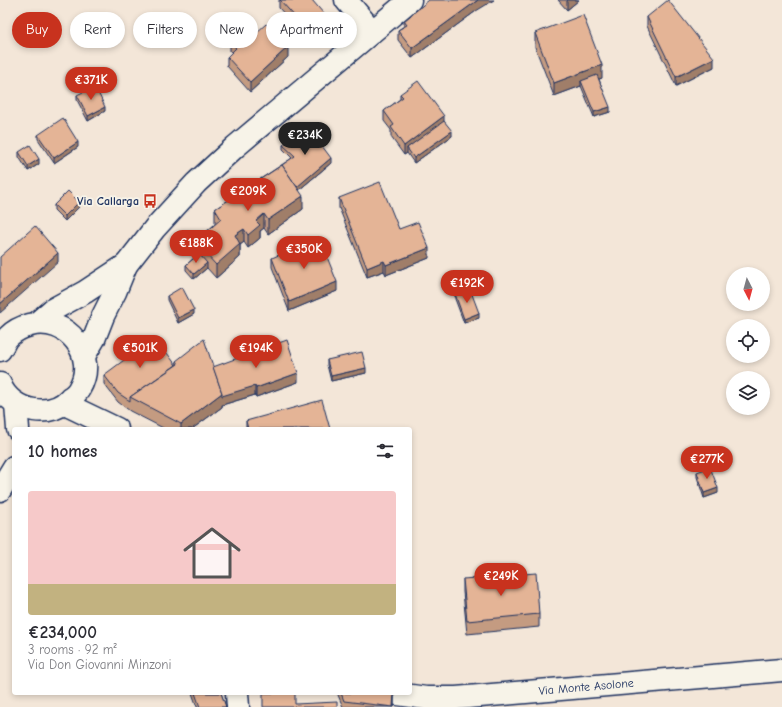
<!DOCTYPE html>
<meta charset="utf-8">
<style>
body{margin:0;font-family:"Comic Neue",sans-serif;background:#f7f7f7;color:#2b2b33;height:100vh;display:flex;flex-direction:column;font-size:15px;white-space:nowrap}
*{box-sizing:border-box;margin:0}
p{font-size:13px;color:#7c7c81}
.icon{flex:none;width:22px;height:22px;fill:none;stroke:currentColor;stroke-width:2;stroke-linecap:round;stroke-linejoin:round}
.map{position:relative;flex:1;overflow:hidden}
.details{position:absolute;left:12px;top:427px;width:400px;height:268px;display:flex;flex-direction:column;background:#fff;border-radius:4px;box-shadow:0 2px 6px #0003}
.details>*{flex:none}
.banner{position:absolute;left:12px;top:12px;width:400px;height:36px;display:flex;gap:8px}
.needle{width:26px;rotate:174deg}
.tools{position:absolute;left:726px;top:267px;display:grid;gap:8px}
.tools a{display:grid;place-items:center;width:44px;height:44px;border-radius:50%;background:#fff;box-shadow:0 2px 6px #0003;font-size:20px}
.price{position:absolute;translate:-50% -34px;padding:0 9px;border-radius:14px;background:#c8321e;color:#fff;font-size:13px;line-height:26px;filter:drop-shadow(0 1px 2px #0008)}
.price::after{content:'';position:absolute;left:50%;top:24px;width:12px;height:9px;margin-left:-6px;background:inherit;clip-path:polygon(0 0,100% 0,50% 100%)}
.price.selected{background:#222;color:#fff}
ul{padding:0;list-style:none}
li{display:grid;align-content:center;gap:8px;height:212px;padding:0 16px}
li span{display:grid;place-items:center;height:124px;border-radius:4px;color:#555}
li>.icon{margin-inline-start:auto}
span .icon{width:72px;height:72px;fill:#fffc;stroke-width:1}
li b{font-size:17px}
h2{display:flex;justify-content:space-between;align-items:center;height:48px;padding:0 16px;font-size:17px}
.pill{padding:0 14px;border-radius:18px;background:#fff;box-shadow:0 2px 6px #0003;font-size:14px;line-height:36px}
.pill.selected{background:#c8321e;color:#fff}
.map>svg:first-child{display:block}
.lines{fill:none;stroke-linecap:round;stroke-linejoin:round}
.minor-casing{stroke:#1b2f5e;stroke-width:25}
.minor{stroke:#f7f3e8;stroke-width:22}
.wall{fill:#c49b81;stroke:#1b2f5e}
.shaded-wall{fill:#a07e69;stroke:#1b2f5e}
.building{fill:#e4b496;stroke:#1b2f5e}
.labels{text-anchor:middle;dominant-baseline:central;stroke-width:3.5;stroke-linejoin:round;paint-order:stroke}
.poi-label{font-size:12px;font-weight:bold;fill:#1b2f5e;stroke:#f7f3e8;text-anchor:end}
.street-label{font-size:12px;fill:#1b2f5e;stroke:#f7f3e8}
</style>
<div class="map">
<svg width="782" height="707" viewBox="0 0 782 707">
<rect width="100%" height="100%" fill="#f3e6d8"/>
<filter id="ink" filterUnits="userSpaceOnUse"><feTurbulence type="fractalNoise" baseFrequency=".025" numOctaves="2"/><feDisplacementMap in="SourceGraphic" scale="8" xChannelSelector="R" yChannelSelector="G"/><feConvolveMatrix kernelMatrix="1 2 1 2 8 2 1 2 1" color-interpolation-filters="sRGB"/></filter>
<g filter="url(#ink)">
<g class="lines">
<defs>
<g id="minor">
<polyline points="346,0 372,31"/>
<polyline points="37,323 52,310 85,292 126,265 155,228 196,183 235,147 410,0"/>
<path d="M 0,350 C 3,346 5,340 8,337 C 14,331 22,327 30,325 C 67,315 99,356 79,389 C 77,393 73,396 70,398 C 61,408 48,412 34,410 C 19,408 5,398 0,384"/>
<polyline points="84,356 94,339 103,316 115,292 126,265"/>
<polyline points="16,404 18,429"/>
<polyline points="65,404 117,429"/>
<polyline points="0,490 14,467"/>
<polyline points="237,693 238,707"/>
<path id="s1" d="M 391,693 L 426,698 L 456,698 L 782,670"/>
</g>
</defs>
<use href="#minor" class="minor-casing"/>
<use href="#minor" class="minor"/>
</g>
<g class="wall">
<polygon points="279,0 312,0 324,23 307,39 279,8"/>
<polygon points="558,0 579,0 567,10"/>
<polygon points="476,11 412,58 398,40 398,30 404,26 404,21"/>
<polygon points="647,17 714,67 676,86 647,26"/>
<polygon points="256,33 288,57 250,92 227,66 227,57 232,52 230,51 230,42"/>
<polygon points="535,33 602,78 599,79 610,112 594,117 581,86 554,96 535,47"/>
<polygon points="400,94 444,121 452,136 414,163 407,153 404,155 391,137 391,130 384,121 384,111 400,99"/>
<polygon points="77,95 105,111 88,121 77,100"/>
<polygon points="38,135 78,147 54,163 38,139"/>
<polygon points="283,145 331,163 299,190 303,209 268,234 264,228 260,231 260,238 248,248 244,242 240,245 240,257 216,278 207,268 194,279 186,270 186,265 196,256 195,255 195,242 215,224 215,209 292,158 283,149"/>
<polygon points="19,152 39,164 28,171 19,157"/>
<polygon points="339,198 399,229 429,258 386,275 384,271 367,277 339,208"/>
<polygon points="54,205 79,207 65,221 54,210"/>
<polygon points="272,258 337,291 289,311 272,267"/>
<polygon points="455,294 479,318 464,323 455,299"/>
<polygon points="167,296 194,314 178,323 167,300"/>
<polygon points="327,360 366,373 331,381 327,365"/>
<polygon points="176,361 213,367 298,382 256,397 255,395 222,405 222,407 192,429 165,429 130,411 118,402 104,384 104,375 176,365"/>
<polygon points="246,421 330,429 246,429"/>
<polygon points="697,472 718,493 704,498 697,477"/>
<polygon points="463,579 539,614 539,627 467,634 463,592"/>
<polygon points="192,693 221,693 226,707 197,707"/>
<polygon points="338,693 394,693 394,707 343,707 338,695"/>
</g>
<g class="shaded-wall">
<polygon points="478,0 494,0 476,11 412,58 412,48"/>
<polygon points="568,0 579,0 567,10 567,1"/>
<polygon points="324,14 324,23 307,39 307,30"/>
<polygon points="288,47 288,57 250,92 250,82"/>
<polygon points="714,58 714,67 676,86 676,77"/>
<polygon points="602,65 602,78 583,85 581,81 581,86 554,96 554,83"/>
<polygon points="105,107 105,111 88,121 88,116"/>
<polygon points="610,107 610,112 594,117 594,112"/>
<polygon points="444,116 444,125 407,148 407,153 404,155 404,146"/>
<polygon points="452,131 452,136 414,163 414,158"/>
<polygon points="78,142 78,147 54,163 54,158"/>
<polygon points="331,158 331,163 293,195 293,190"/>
<polygon points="39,159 39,164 28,171 28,166"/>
<polygon points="303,196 303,209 268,234 268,220"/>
<polygon points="79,202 79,207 65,221 65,216"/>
<polygon points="264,214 264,228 260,231 260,238 248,248 248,235 256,221"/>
<polygon points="244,229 244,242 240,245 240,257 216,278 216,265 235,235"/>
<polygon points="429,248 429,258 386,275 386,265"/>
<polygon points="58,253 58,262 0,313 0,304"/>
<polygon points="384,261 384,271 367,277 367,268"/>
<polygon points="207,263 207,268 194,279 194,274"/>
<polygon points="337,282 337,291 289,311 289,302"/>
<polygon points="194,310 194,314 178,323 178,318"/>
<polygon points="479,313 479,318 464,323 464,319"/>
<polygon points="366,368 366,373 331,381 331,376"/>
<polygon points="298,373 298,382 256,397 256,388"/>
<polygon points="255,386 255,395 222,405 222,407 192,429 181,429 181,424 222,393"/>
<polygon points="718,488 718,493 704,498 704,493"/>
<polygon points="394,693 394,707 393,707"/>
</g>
<g class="building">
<polygon points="280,0 312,0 324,14 307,30"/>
<polygon points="429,0 478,0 412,48 398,30 407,25 404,21"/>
<polygon points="668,0 714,58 676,77 647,17"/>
<polygon points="583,15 602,65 554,83 535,33"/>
<polygon points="266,24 288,47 250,82 227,57 236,48 230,42 248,25 256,33"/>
<polygon points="597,75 610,107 594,112 581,81"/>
<polygon points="418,81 444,116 404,146 391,127 394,125 384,111 403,97 400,94"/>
<polygon points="95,86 105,107 88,116 77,95"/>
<polygon points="63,118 78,142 54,158 38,135"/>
<polygon points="444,121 452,131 414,158 407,148"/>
<polygon points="307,126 331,158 297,187 282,165 295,156 283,145"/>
<polygon points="30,145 39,159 28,166 19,152"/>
<polygon points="282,165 303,196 268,220 264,214 256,221 260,225 248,235 244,229 235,235 240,244 216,265 195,242 221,219 215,209"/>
<polygon points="380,182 399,229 418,222 429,248 386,265 384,261 367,268 339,198"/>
<polygon points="68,191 79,202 65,216 54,205"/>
<polygon points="35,226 58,253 0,304 0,257"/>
<polygon points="319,237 337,282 289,302 272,258"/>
<polygon points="199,254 207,263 194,274 186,265"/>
<polygon points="182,287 194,310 178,318 167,296"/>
<polygon points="470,289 479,313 464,319 455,294"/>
<polygon points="155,337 176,365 130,397 130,401 118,393 104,375"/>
<polygon points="204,339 222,393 181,424 130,397 178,364 176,361"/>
<polygon points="287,340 298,373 256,388 255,386 222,396 222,393 213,367"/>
<polygon points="362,352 366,368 331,376 327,360"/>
<polygon points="322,400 330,429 248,429 246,421"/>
<polygon points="710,467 718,488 704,493 697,472"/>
<polygon points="536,573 539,614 467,621 463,579"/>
<polygon points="195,693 221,693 226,707 200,707"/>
<polygon points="263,693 295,693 295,704 337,702 337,707 263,707"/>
<polygon points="341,693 394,693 393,707 344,701"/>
</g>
</g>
<defs>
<symbol id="bus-bare" viewBox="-9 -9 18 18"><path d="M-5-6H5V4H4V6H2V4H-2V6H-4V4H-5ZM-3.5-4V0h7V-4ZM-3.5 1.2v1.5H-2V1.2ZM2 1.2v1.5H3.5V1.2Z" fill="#c8321e" stroke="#f7f3e8" stroke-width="2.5" paint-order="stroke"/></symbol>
</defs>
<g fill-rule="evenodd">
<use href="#bus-bare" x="140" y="191" width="20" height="20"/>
</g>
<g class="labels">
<g class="poi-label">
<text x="139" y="201">Via Callarga</text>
</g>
<g class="street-label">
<text stroke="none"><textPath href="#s1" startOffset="196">Via Monte Asolone</textPath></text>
</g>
</g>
</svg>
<div class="tools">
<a><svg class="needle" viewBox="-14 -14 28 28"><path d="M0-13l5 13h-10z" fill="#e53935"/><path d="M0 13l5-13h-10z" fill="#7c7c81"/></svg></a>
<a><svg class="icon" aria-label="locate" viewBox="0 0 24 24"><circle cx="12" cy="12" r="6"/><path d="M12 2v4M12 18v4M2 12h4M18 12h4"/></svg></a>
<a><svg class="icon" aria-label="layers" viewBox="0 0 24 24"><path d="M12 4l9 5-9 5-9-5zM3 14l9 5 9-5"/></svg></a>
</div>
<b class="price" style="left:91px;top:101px">€371K</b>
<b class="price selected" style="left:305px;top:156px">€234K</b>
<b class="price" style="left:248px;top:212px">€209K</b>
<b class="price" style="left:196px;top:264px">€188K</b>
<b class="price" style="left:304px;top:270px">€350K</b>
<b class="price" style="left:467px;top:304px">€192K</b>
<b class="price" style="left:140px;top:369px">€501K</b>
<b class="price" style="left:256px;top:369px">€194K</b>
<b class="price" style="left:707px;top:480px">€277K</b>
<b class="price" style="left:501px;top:597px">€249K</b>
<div class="banner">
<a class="pill selected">Buy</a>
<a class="pill">Rent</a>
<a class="pill">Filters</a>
<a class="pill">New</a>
<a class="pill">Apartment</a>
</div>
<section class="details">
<h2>10 homes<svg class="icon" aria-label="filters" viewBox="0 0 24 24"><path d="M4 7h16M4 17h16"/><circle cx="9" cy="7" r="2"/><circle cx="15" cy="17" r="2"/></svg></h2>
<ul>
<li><span style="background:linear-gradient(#f6c9c9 75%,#c2b280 0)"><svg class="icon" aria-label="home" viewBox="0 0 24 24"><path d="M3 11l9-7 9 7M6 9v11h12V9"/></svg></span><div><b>€234,000</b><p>3 rooms · 92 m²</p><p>Via Don Giovanni Minzoni</p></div></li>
</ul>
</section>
</div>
